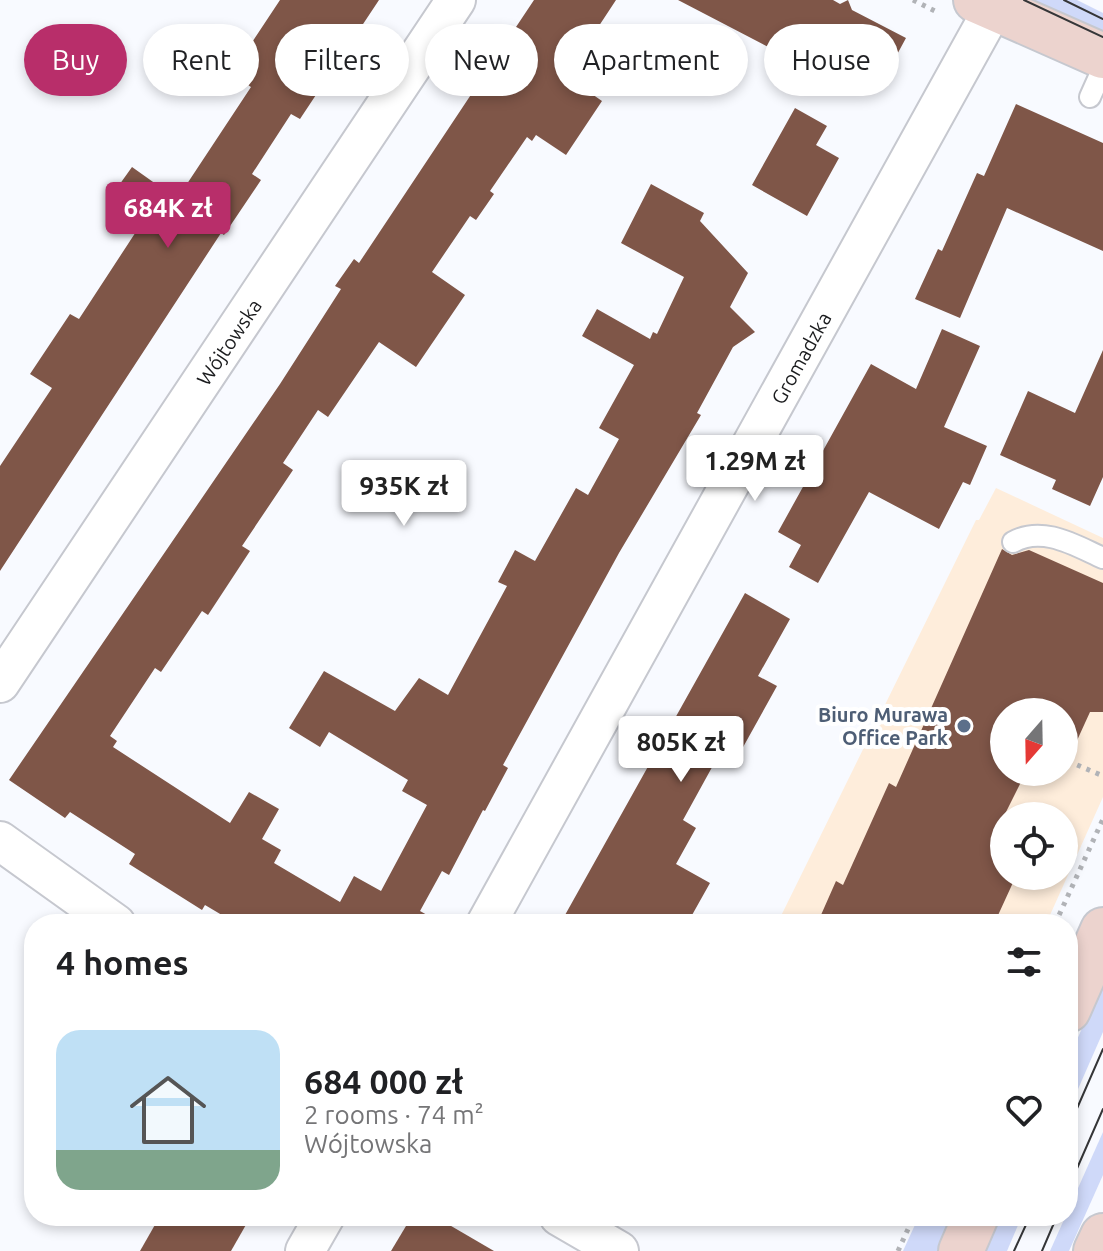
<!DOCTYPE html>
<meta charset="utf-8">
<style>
body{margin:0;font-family:Ubuntu,sans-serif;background:#f6f6f6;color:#202124;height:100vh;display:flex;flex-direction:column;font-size:30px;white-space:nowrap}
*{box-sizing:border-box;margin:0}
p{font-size:26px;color:#757577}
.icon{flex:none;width:44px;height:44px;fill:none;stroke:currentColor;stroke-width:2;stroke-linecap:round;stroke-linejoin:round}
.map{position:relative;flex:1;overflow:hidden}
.panel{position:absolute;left:24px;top:914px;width:1054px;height:312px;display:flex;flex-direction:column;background:#fff;border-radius:32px;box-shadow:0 4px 12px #0003}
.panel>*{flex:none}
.top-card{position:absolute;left:24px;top:24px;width:1056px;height:72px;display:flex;gap:16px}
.needle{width:52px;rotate:200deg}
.fabs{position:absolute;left:990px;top:698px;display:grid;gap:16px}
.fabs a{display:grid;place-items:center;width:88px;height:88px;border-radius:50%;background:#fff;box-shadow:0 4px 12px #0003;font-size:40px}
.price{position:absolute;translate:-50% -68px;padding:0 18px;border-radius:8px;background:#fff;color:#222;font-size:26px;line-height:52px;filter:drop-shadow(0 2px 4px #0008)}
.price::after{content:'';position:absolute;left:50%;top:48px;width:24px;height:18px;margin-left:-12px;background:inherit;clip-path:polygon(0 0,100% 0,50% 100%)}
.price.active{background:#b82e6a;color:#fff}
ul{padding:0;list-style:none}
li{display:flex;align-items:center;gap:24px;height:200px;padding:0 32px}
li span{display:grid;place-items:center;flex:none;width:224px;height:160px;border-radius:24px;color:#555}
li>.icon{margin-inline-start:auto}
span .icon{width:96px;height:96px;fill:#fffc;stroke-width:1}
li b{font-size:34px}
h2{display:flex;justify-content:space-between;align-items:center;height:96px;padding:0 32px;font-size:34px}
.chip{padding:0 28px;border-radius:36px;background:#fff;box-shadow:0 4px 12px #0003;font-size:28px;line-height:72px}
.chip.active{background:#b82e6a;color:#fff}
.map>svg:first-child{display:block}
.commercial{fill:#feeddb;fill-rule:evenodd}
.green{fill:#cfd9f9}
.building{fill:#7f5648}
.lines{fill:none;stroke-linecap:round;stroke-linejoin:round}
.lane-casing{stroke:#c6c8cf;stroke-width:24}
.street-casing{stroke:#c6c8cf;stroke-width:42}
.secondary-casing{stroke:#c6c8cf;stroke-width:48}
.path{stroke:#b1b3b7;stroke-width:5;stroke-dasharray:4 6;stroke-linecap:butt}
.lane{stroke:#fff;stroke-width:20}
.street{stroke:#fff;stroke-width:38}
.secondary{stroke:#ecd3ce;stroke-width:44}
.tram{stroke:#353638;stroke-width:2}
.service-dot{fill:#5c6f8a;stroke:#fff;stroke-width:3}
.labels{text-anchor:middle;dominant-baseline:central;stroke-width:8;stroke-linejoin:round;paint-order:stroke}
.street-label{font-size:20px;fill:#1a1b1d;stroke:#fff}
.service-label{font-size:20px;font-weight:bold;fill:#4e5e75;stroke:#fff;text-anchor:end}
</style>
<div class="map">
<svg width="1103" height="1251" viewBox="0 0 1103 1251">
<rect width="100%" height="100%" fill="#f8faff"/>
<path class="commercial" d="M 996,488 L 1103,538 L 1103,797 L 1046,924 L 777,924 L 976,520 L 979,520 ZM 1004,712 L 1064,712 L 1064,772 L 1004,772 ZM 1004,816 L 1064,816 L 1064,876 L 1004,876 Z"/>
<g class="green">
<polygon points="1032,0 1077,0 1103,13 1103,42 1034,8"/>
<polygon points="1103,981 1103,1032 1068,1112 1068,1060"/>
<polygon points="1103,1132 1103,1175 1069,1251 1050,1251"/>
<polygon points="919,1216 953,1216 937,1251 903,1251"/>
<polygon points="999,1216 1022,1216 1007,1251 984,1251"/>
</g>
<g class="building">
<polygon points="280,0 379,0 300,119 291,114 252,174 261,180 224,235 221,233 0,571 0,466 52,388 30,374 70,314 79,319 145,218 112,195 132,167 177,199 251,87 231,74"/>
<polygon points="534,0 616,0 566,76 602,101 566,155 536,135 532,141 527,137 490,191 494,194 476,220 470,216 432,272 465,295 416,367 379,342 328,417 318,410 283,463 293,470 242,546 250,551 208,615 202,611 161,672 155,668 110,736 117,741 113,747 230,823 249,792 279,809 262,839 281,850 274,863 340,902 354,876 381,891 427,805 402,791 408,780 329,732 320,747 289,728 324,671 395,711 419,678 448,695 507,586 498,582 515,550 535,561 576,488 588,495 619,439 599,428 634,365 582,336 597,309 650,339 653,332 657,334 684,277 621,243 651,184 704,213 700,221 748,273 730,307 755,332 733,347 697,413 701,415 619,553 503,765 508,768 485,811 483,810 449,875 442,871 420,911 443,924 237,924 205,905 202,910 129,864 135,854 70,812 65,818 9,780 280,384 341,289 335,286 354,259 359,263"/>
<polygon points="678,0 833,0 840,4 848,0 852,10 906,38 881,84 804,44 795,61"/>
<polygon points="1016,104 1103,143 1103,251 1007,208 960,318 915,299 938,249 942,251 977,173 984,176"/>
<polygon points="795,108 827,126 816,145 839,158 807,216 752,185"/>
<polygon points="942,329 980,346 944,427 987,446 970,485 963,482 939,529 869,492 818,583 789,567 801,545 778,532 871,364 916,389"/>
<polygon points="1103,350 1103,477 1090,506 1052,489 1056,480 1000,455 1028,391 1075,413"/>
<polygon points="1002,549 1012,555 1029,550 1103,583 1103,712 1090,712 1064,769 1064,712 1004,712 1004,772 1026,772 1004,816 1004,876 1016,876 994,924 817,924 836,881 843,885 889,783 896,787"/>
<polygon points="745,593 790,619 758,676 777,686 742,749 727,740 683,820 696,828 676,864 710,883 687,924 560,924"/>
<polygon points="160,1216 251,1216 231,1251 140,1251"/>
<polygon points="412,1216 434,1216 494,1251 391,1251"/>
</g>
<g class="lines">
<defs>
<g id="lane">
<polyline points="1090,97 1103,68"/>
<path d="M 1013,542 C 1043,525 1076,546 1103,558"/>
</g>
<g id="street">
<polyline points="0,683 456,0"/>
<polyline points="0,841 116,924"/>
<polyline points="486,924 998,0"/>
<polyline points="559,1216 619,1251"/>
<polyline points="305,1251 325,1216"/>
</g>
<g id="secondary">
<polyline points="976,0 1103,56"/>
<polyline points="1068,1010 1103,930"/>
<polyline points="961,1251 976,1216"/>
<polyline points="1096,1251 1103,1236"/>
</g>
</defs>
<use href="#lane" class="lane-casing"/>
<use href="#street" class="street-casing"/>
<use href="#secondary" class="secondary-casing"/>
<g class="path">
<polyline points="913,0 937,12"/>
<polyline points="1068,761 1103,776"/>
<polyline points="1055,924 1103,819"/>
<polyline points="898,1251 914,1216"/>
</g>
<use href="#lane" class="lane"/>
<use href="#street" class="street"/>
<use href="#secondary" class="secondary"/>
<g class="tram">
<polyline points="1024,0 1103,37"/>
<polyline points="1064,0 1103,19"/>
<polyline points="1068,1129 1103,1049"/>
<polyline points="1068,1189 1103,1109"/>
<polyline points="1014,1251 1030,1216"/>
<polyline points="1042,1251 1057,1216"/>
</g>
</g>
<circle class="service-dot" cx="964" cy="726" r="8"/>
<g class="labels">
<g class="street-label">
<text transform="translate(229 342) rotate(-56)">Wójtowska</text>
<text transform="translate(801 358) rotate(-61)">Gromadzka</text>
</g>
<g class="service-label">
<text x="948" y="714">Biuro Murawa<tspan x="948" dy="23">Office Park</tspan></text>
</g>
</g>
</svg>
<div class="fabs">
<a><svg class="needle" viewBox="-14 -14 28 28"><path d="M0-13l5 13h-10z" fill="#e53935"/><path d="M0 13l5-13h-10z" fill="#757577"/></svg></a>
<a><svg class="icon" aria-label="locate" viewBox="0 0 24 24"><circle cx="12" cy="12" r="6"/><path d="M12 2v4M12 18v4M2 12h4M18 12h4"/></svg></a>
</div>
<b class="price active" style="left:168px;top:250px">684K zł</b>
<b class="price" style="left:755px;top:503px">1.29M zł</b>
<b class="price" style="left:404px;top:528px">935K zł</b>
<b class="price" style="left:681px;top:784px">805K zł</b>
<div class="top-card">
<a class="chip active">Buy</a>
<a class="chip">Rent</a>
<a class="chip">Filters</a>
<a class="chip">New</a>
<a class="chip">Apartment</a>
<a class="chip">House</a>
</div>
<section class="panel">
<h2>4 homes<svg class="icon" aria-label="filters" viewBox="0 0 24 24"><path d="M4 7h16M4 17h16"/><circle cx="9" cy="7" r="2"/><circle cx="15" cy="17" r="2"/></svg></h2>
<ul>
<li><span style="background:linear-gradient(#bfe0f5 75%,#7fa58c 0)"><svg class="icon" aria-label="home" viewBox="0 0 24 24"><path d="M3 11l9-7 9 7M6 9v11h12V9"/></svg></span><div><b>684 000 zł</b><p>2 rooms · 74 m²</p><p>Wójtowska</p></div><svg class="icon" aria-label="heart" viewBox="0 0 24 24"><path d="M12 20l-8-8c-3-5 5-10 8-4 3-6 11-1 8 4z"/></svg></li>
</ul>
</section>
</div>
